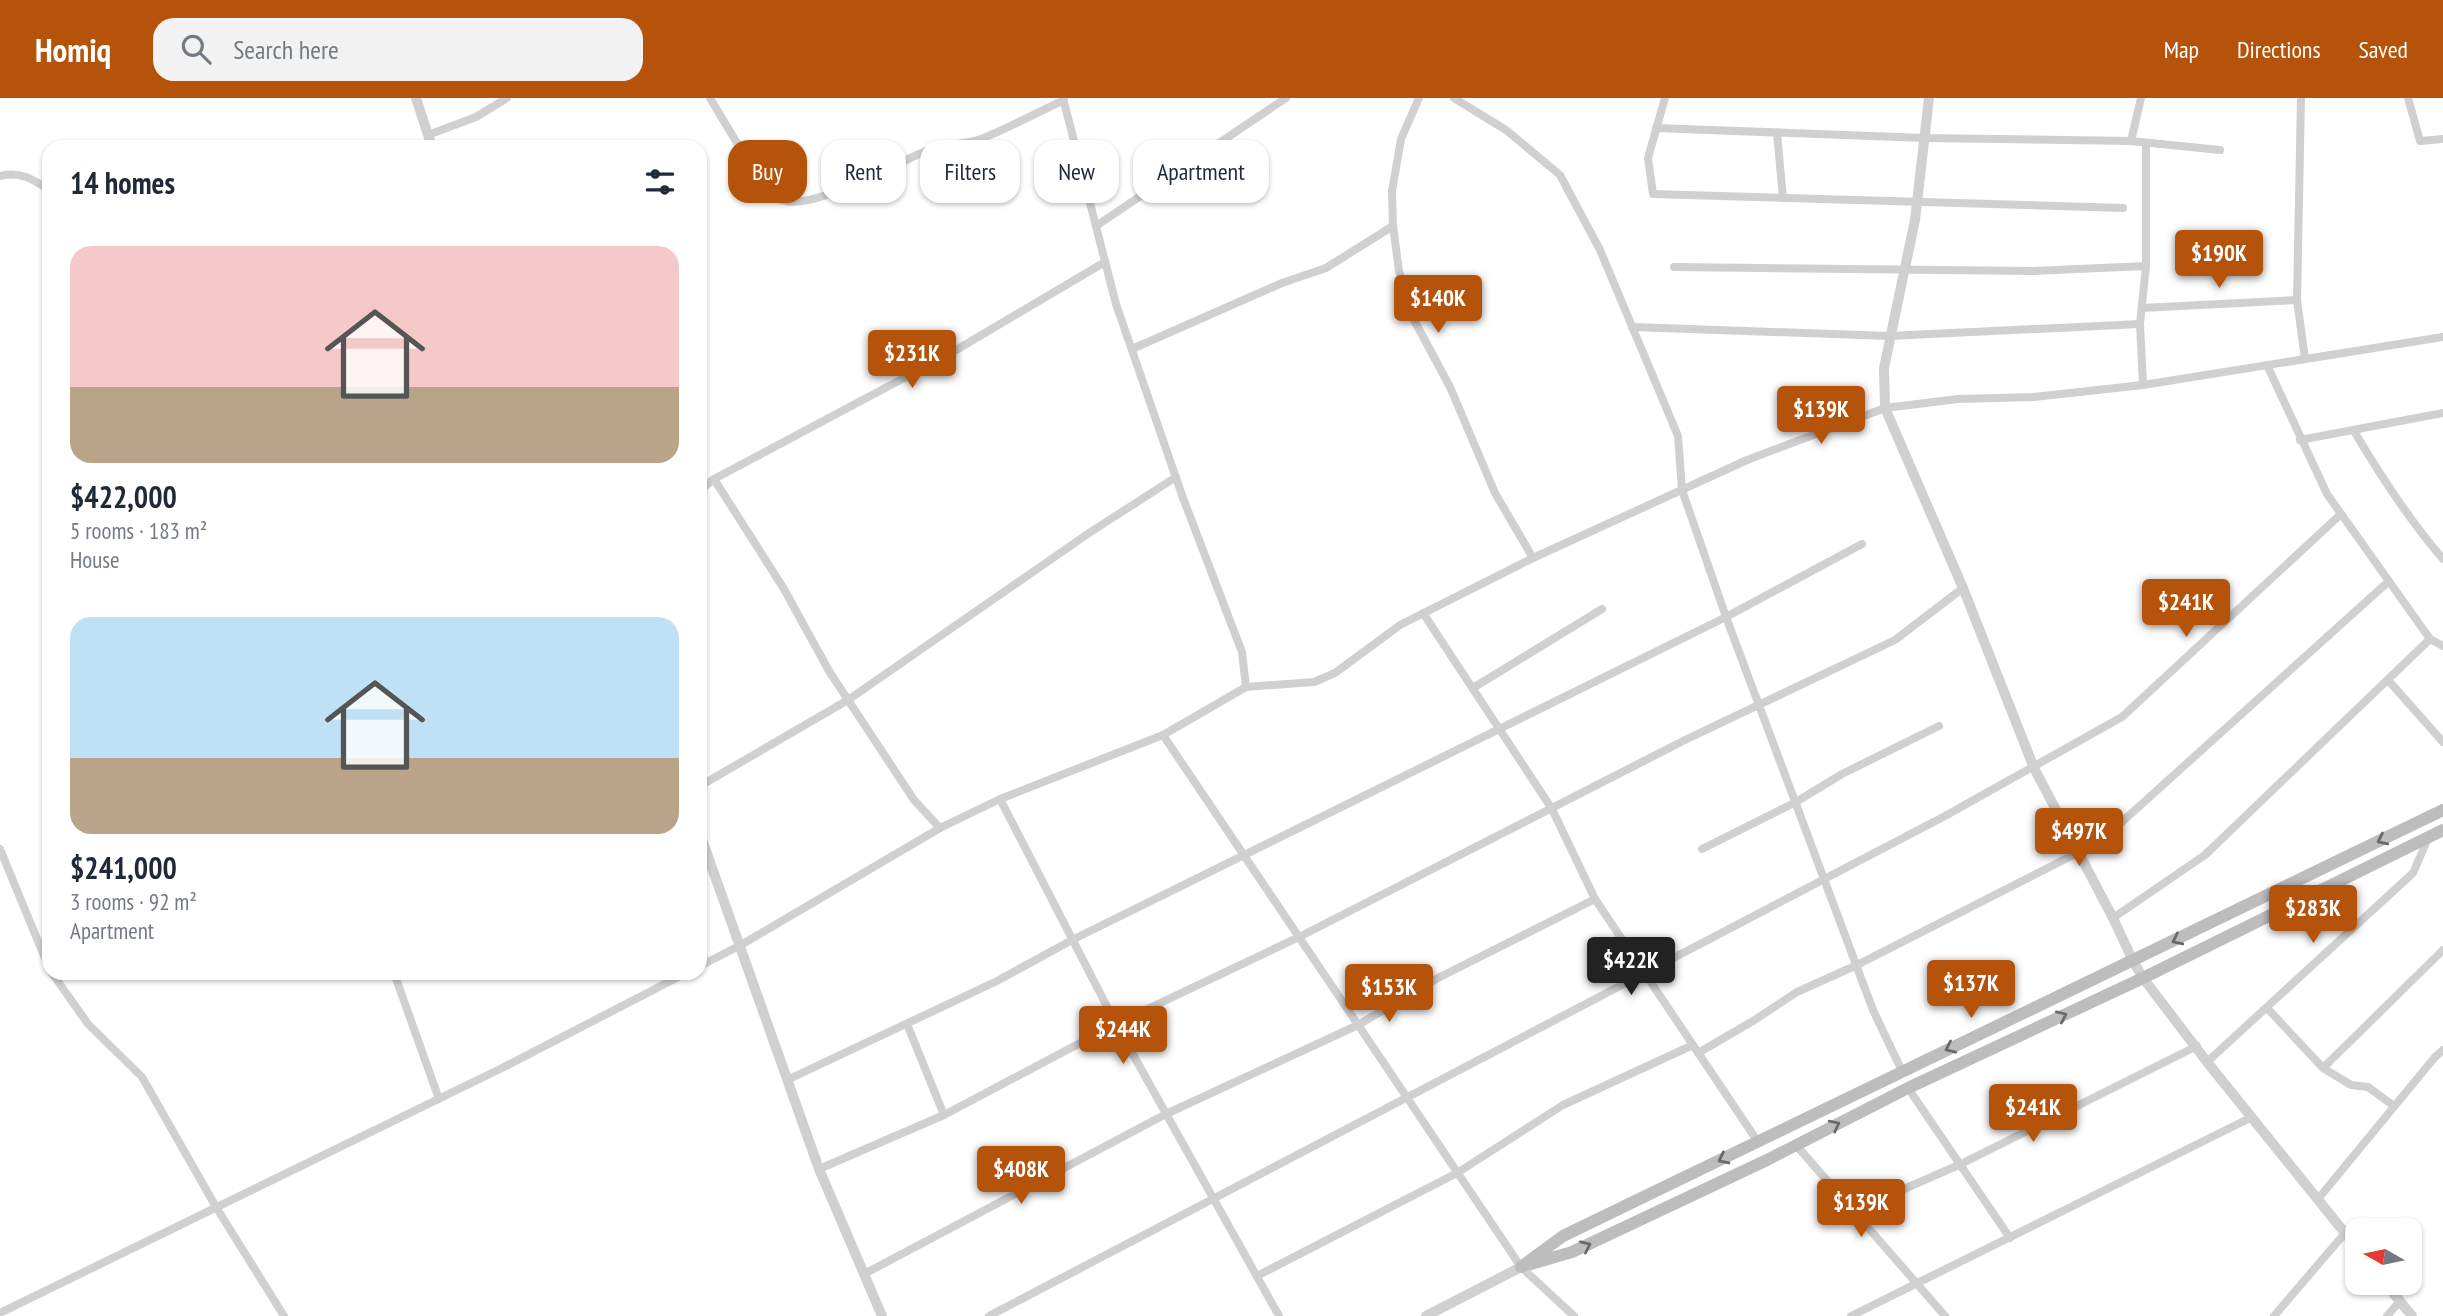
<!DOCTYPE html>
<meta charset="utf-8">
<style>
body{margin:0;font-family:"PT Sans Narrow",sans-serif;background:#f2f2f3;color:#1f2937;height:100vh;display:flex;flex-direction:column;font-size:26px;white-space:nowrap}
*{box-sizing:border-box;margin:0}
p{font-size:23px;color:#747a83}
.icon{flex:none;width:38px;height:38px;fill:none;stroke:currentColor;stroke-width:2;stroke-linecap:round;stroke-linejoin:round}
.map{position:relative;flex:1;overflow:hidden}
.sheet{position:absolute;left:42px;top:42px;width:665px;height:840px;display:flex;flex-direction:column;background:#fff;border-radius:21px;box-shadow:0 2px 5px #0004}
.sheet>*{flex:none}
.hud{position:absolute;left:728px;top:42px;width:665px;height:63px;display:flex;gap:14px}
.needle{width:46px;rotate:279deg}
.tools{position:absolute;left:2345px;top:1120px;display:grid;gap:14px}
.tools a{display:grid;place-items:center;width:77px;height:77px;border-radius:14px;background:#fff;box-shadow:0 2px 5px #0004;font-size:35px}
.price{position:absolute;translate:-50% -60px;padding:0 16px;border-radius:7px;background:#b45309;color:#fff;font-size:23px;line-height:46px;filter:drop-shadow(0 2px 4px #0008)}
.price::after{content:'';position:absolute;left:50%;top:42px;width:21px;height:16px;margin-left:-10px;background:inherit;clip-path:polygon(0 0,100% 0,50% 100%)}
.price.current{background:#222;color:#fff}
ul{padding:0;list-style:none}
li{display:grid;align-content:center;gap:14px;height:371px;padding:0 28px}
li span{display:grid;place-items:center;height:217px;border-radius:21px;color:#555}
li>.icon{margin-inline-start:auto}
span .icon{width:126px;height:126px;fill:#fffc;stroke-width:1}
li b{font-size:30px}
h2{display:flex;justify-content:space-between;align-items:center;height:84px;padding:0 28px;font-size:30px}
.tag{padding:0 24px;border-radius:21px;background:#fff;box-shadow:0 2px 5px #0004;font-size:24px;line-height:63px}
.tag.current{background:#b45309;color:#fff}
header{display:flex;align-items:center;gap:42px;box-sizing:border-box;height:98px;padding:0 35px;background:#b45309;color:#fff}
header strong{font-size:33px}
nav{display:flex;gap:38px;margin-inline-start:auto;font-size:24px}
.search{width:490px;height:63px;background:#f2f2f3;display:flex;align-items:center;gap:18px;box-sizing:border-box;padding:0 24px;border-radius:21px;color:#747a83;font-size:26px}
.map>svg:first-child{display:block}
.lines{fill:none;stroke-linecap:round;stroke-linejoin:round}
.minor{stroke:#d0d0d0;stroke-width:8}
.tertiary{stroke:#d0d0d0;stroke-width:10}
.secondary{stroke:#bdbdbd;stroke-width:12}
.oneway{stroke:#6a6a6a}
</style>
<header>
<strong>Homiq</strong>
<div class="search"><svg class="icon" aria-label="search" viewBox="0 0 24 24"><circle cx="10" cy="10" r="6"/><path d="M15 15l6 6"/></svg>Search here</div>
<nav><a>Map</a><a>Directions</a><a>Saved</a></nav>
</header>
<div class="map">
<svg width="2443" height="1218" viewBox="0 0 2443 1218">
<rect width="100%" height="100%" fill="#fff"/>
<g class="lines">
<g class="minor">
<path d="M 710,0 C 722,20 763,92 779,101 C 808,116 894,66 924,54 C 942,46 963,47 981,41 C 1009,30 1036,15 1064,2"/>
<polyline points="1063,0 1116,206 1183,400 1242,554 1246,589"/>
<polyline points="1419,0 1401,41 1392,93 1393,128 1399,173 1414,222 1450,289 1495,395 1533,460"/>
<polyline points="1454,0 1506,32 1560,77 1600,152 1678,338 1682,392 1726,519 1873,912 1902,973"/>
<polyline points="1665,0 1648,60 1653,96 2123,110"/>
<polyline points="2301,0 2297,202 2305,261"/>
<polyline points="2408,0 2420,43 2443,41"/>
<polyline points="1656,30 1924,40 2131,43 2220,52"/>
<polyline points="1777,35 1783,100"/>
<polyline points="428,37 476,19 507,0"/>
<polyline points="2131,43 2141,0"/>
<path d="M 0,78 C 20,73 33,81 49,92"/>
<polyline points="1096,128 1286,0"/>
<polyline points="1674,169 2033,173 2146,168"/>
<polyline points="2142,210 2297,202"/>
<polyline points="1632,229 1889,238 2140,226"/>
<polyline points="1132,251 1282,185 1326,170 1393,128"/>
<polyline points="2267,267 2327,396 2430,541 2443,548"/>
<polyline points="2143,287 2140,226 2146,168 2146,45"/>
<path d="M 2354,333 C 2380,377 2409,422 2443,461"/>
<polyline points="2300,342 2443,315"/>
<polyline points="714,381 784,491 829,573 914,702 940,730"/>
<polyline points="700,392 714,381 951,255 1105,164"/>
<polyline points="1423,515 1552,711 1595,801 1758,1044"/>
<polyline points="2388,582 2443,644"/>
<polyline points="1473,590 1602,511"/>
<polyline points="1163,637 1521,1169 1574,1218"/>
<polyline points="700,688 848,602 1089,435 1176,379"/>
<polyline points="1000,701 1116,926 1279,1218"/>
<polyline points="0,751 49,870"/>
<polyline points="1702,751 1796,704 1842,676 1939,628"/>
<polyline points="2113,820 2205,757 2430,541"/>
<polyline points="700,868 741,847 940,730 1000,701 1163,637 1246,589 1314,584 1335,575 1400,527 1533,460 1747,362 1885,310 1958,301 2034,299 2143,287 2443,239"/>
<polyline points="52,875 88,926 142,979 216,1109 284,1218"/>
<polyline points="394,875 439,1001"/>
<polyline points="2267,910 2323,970 2351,987 2368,989 2394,1008"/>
<polyline points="907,926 944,1017"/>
<polyline points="1698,955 1753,923 1797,894 1857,867 2079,754 2113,732 2389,483"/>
<polyline points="2207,964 2413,775 2429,738"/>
<polyline points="2323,970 2443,852"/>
<polyline points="787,982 997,883 1072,842 1726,519 1862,446"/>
<polyline points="1908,990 2010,1140"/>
<polyline points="1796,1047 1945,1218"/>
<polyline points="819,1071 944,1017 1116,926 1299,839 1685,642 1895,542 1963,490"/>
<polyline points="2318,1101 2435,959 2443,952"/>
<polyline points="1856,1112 1961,1066 2197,948"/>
<polyline points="864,1176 1166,1016 1358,927 1436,881 1595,801"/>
<polyline points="1257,1178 1457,1075 1563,1007 1693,947"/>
<polyline points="0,1215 502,970 686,875"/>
<polyline points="989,1218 1945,718 2122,619 2341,416"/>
<polyline points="1851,1218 2252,1019"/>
<polyline points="2274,1218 2345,1135"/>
<polyline points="2387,1218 2400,1203"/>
</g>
<g class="tertiary">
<polyline points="416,0 432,49"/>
<polyline points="1929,0 1915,122 1884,270 1885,310 1963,490 2034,670 2113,820 2133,863 2143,880 2207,964 2357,1150"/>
<polyline points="700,736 819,1071 882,1218"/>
<polyline points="2385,1185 2412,1218"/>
<polyline points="1426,1218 1521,1169"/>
</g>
<g class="secondary">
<polyline points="1531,1166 1572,1154 1767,1062 1908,990 2143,880 2443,732"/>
<polyline points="1521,1169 1563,1138 2443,712"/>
</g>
</g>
<defs><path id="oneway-chevron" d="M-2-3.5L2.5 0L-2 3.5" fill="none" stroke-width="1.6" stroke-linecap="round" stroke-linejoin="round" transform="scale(1.75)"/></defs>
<g class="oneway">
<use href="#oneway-chevron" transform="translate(2382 742) rotate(154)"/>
<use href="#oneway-chevron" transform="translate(2177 842) rotate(154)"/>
<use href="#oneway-chevron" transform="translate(2062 918) rotate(-25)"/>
<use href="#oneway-chevron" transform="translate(1950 950) rotate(155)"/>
<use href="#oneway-chevron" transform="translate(1835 1027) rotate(-27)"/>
<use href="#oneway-chevron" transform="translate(1723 1061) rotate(154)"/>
<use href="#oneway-chevron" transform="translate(1586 1148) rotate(-25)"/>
</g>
</svg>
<div class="tools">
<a><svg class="needle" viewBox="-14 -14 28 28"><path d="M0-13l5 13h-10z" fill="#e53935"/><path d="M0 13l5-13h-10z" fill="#747a83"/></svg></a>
</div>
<b class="price" style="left:2219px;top:192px">$190K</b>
<b class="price" style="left:1438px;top:237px">$140K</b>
<b class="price" style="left:912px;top:292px">$231K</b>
<b class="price" style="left:1821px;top:348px">$139K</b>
<b class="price" style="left:2186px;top:541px">$241K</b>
<b class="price" style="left:2079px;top:770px">$497K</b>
<b class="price" style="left:2313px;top:847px">$283K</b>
<b class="price current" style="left:1631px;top:899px">$422K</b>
<b class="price" style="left:1971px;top:922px">$137K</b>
<b class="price" style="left:1389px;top:926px">$153K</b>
<b class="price" style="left:1123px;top:968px">$244K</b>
<b class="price" style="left:2033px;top:1046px">$241K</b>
<b class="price" style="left:1021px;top:1108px">$408K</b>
<b class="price" style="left:1861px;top:1141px">$139K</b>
<div class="hud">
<a class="tag current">Buy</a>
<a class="tag">Rent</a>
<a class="tag">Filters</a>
<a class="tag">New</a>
<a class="tag">Apartment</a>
</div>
<section class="sheet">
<h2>14 homes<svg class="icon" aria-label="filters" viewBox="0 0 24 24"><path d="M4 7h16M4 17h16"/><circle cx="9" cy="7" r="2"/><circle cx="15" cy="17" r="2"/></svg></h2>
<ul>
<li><span style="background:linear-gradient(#f6c9c9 65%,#b9a48a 0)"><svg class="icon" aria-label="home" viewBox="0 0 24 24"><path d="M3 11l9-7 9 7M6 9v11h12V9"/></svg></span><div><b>$422,000</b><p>5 rooms · 183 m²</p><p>House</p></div></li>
<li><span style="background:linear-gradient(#bfe0f5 65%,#b9a48a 0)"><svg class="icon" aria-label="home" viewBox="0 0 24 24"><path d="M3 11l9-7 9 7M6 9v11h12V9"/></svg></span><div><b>$241,000</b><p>3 rooms · 92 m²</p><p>Apartment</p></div></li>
</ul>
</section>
</div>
